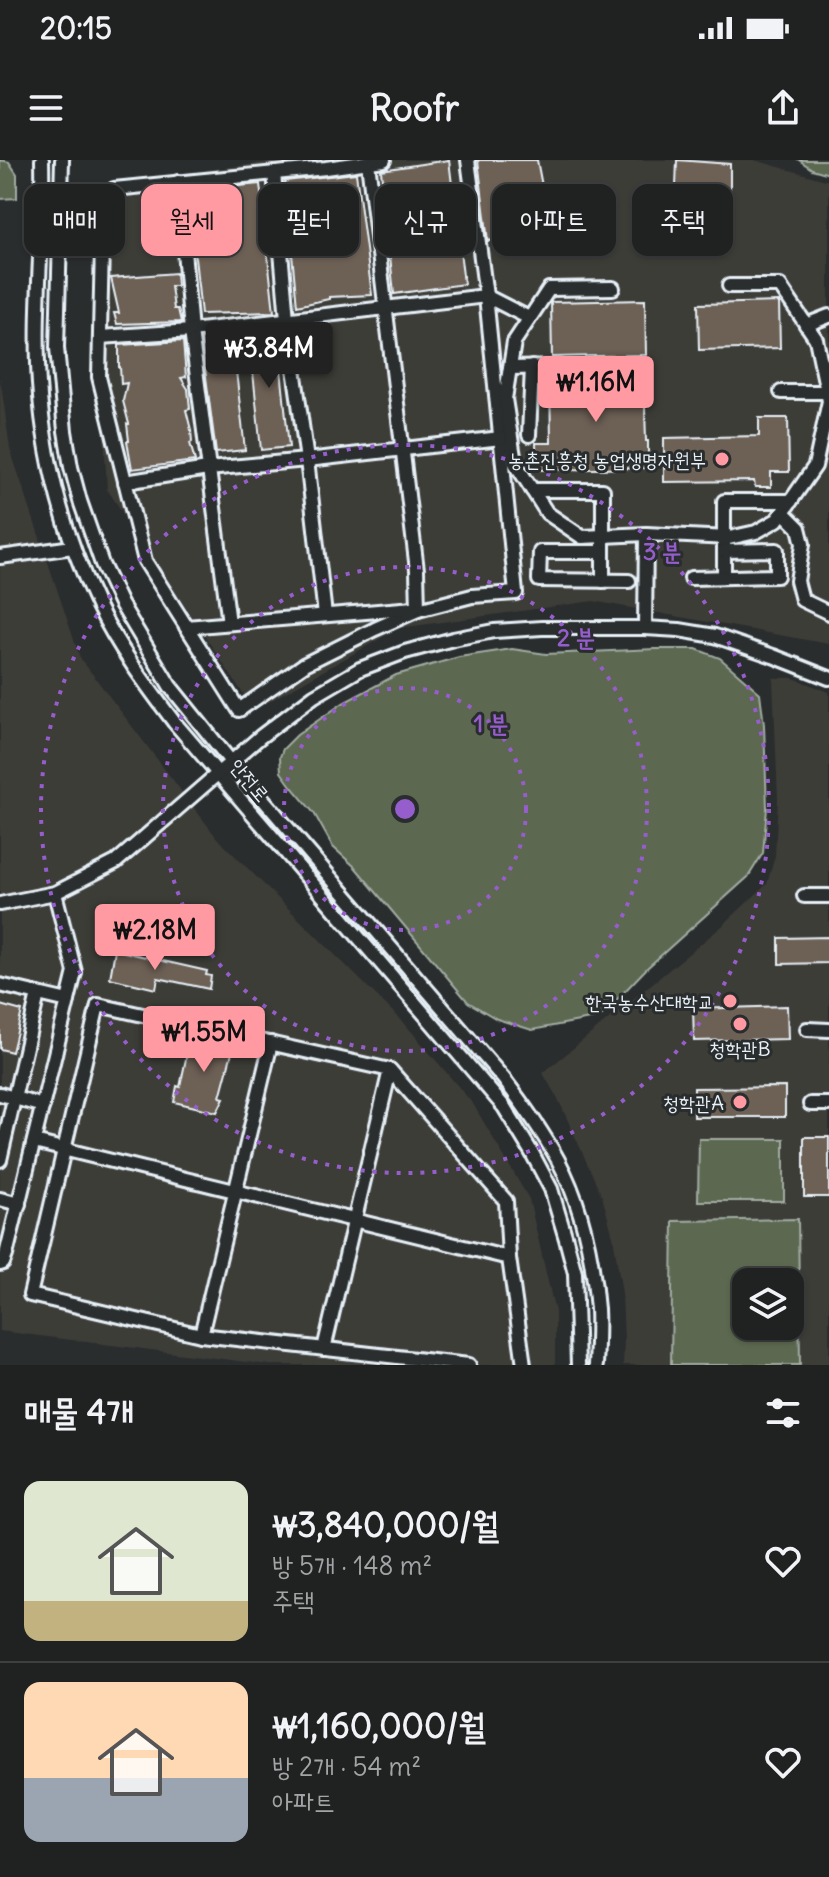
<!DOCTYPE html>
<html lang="ko">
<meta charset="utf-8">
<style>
body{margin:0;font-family:Delius,"Poor Story",sans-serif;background:#2d2f2f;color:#f1f3f6;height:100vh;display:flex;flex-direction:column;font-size:30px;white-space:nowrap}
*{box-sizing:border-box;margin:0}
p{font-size:26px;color:#a2a4a5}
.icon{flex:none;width:44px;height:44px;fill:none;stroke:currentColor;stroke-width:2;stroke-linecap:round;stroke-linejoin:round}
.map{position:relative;height:1205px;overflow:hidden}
.details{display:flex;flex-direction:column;background:#202222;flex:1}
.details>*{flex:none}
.top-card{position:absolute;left:24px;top:24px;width:782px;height:72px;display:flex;gap:16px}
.tools{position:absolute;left:732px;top:1108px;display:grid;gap:16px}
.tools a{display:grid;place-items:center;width:72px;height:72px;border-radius:16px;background:#202222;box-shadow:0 2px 6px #0004,0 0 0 2px #3d3f40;font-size:40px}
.price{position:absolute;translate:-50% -68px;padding:0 18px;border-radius:8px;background:#ff9aa2;color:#111;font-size:26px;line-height:52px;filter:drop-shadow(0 2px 4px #0008)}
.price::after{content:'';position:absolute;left:50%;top:48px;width:24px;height:18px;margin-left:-12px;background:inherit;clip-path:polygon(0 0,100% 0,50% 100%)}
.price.current{background:#222;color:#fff}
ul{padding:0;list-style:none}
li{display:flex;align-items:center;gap:24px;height:200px;padding:0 24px}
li+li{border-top:2px solid #3d3f40}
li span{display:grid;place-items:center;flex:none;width:224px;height:160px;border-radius:16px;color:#555}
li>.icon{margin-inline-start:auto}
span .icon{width:96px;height:96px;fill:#fffc;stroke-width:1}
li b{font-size:34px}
h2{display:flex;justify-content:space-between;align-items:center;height:96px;padding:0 24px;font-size:34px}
.chip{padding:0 28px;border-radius:16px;background:#202222;box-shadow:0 2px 6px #0004,0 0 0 2px #3d3f40;font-size:28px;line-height:72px}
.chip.current{background:#ff9aa2;color:#111}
.status{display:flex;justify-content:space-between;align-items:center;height:56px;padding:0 40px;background:#202222;direction:ltr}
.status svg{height:22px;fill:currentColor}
header{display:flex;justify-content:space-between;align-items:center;height:104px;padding:0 24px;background:#202222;font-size:36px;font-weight:700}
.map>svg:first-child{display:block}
.built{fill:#3e3d39;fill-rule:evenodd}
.green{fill:#5b6850;stroke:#a2aca4;stroke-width:2;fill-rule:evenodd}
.building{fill:#6d6154;stroke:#e8f1f8;stroke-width:2}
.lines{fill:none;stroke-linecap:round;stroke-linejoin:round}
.minor-casing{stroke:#e8f1f8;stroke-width:18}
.minor{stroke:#2a2d2e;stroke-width:12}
.ring{fill:none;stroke:#965dcd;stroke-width:4;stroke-dasharray:4 8}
.poi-dot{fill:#ff9aa2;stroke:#2a2d2e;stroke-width:3}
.labels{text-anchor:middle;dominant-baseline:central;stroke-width:6;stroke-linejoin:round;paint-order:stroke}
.poi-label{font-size:20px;fill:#e8f1f8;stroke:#2a2d2e;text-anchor:end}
.street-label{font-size:20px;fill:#e8f1f8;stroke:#2a2d2e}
.centre{fill:#965dcd;stroke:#2a2d2e;stroke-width:4}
.ring-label{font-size:24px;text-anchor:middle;font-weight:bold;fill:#965dcd;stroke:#2a2d2e;stroke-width:6;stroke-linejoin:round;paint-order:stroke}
</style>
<div class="status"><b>20:15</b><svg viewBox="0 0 49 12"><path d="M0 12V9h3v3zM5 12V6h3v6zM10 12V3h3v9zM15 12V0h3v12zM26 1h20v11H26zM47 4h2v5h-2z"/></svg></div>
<header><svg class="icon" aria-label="menu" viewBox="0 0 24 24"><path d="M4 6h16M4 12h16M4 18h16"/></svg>Roofr<svg class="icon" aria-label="share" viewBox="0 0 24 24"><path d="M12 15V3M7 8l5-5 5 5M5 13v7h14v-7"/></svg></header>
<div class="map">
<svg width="829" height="1205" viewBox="0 0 829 1205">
<rect width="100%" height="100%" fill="#2a2d2e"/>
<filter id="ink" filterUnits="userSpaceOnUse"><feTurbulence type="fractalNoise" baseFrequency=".0125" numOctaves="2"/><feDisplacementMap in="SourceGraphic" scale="16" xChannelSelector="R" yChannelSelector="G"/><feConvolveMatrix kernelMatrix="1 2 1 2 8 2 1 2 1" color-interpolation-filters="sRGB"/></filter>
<g filter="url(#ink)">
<g class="built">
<polygon points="287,0 754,0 829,21 829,484 593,441 399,468 254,550 107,329 90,25"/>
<polygon points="0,217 10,289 80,498 217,678 405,864 473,944 529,1039 555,1152 555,1205 270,1205 0,1171"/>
<path d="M 773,518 L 793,518 L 829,532 L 829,1205 L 623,1205 L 624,1179 L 622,1133 L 613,1076 L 602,1036 L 560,943 L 543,913 L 720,768 L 767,724 L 775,696 L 778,639 ZM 746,1122 L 790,1122 L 790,1166 L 746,1166 Z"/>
</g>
<g class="green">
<polygon points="0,0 9,2 17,14 17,38 0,39"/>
<polygon points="799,0 829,0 829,14 812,9"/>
<polygon points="512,489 546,494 655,489 696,489 720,498 760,533 764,565 767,648 763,693 748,717 647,808 600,857 532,870 497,859 468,842 355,707 333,687 314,653 291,626 281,612 280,597 283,589 297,575 343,543 396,515 459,497"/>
<polygon points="699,979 784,979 784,1041 698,1041"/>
<path d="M 798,1059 L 800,1205 L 671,1205 L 673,1061 ZM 746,1122 L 790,1122 L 790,1166 L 746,1166 Z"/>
</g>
<g class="building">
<polygon points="449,0 464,124 394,134 381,10"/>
<polygon points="478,0 537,0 542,26 539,26 544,72 488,81"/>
<polygon points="677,0 730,4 730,56 675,54"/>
<polygon points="356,13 372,135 329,137 329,139 297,146 285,21"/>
<polygon points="260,24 274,152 201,154 188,31"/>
<polygon points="176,113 177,126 171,126 174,149 178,149 181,162 117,164 114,153 119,153 111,118"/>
<polygon points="645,140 646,195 552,197 551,142"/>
<polygon points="779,142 780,188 699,190 698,144"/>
<polygon points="277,170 289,287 261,290 249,173"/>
<polygon points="232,176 245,290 216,293 201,179"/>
<polygon points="183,181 186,217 181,218 188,229 190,249 186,250 191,270 192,282 190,283 195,301 132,309 127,281 129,281 127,264 129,264 123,241 127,223 121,224 120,207 119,207 119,185"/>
<polygon points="644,214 646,281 648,281 648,308 537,310 536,283 551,283 550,216"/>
<polygon points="759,258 788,258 789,312 771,312 771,327 755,327 754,321 664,322 664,278 759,276"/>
<polygon points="829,777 829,803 779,804 779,778"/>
<polygon points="115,790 207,811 206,815 211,816 209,829 158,818 156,829 110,818"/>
<polygon points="0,845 22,851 12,892 0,889"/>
<polygon points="787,846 788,879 694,881 693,849"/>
<polygon points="191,875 234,885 220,937 224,938 217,952 174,942 177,926 180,927"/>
<polygon points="785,927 785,957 694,957 694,928"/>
<rect x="804" y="977" width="25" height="60"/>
</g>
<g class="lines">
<defs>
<g id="minor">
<path d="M 42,0 C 44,75 34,149 39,224 C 44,300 65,377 98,446 C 118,487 146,525 174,562 L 504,947 L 532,993 L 551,1029 L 566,1079 L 575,1113 L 578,1205"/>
<path d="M 62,0 L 57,188 L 65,271 L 71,307 L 80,341 L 102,404 L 121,444 L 170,526 L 232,603 L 503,918 C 523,944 542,971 558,1000 C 582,1045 593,1099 597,1149 C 598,1168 597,1187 596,1205"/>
<polyline points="384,0 326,8 114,29 103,41 99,217 145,401 239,550 305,504 375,469 418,450 472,436 516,433 486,136 468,0"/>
<polyline points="368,2 417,410 418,450"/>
<polyline points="274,13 287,159 307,300 325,455"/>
<polyline points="178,22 191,171 229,463"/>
<polyline points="613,128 549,129 514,182 505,239 515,303 547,353 582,377 646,374 729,378 756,372 777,360 783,352 815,306 829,241 816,179 780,126 729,126"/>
<polyline points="806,165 829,156"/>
<polyline points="100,177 191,171 486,136 529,158"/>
<polyline points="510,208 561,207"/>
<polyline points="781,232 827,232"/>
<polyline points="529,275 532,207"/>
<polyline points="125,322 208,309 307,300 501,278"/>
<polyline points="532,330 603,330 603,421"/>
<polyline points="783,352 799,368 803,384 797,421 802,440 829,453"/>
<polyline points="603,392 540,392 539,420 629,421"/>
<polyline points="0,397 73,387"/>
<polyline points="724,417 724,341 791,341"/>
<polyline points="691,418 777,416 777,390 724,391"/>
<polyline points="186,467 414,448"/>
<polyline points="645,468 646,374"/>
<polyline points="804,736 829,736"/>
<polyline points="0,744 55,733 116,702 260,577 314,536 360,509 405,492 453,479 494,471 542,468 645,468 679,470 715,476 773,496 829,518"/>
<polyline points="0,825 68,841"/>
<polyline points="807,869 829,870"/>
<polyline points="0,934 43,946"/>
<polyline points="810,944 829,944"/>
<polyline points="34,982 509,1098"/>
<polyline points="0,1000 38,834"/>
<polyline points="0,1039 19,1044"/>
<polyline points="0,1104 3,1103 6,1095 75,812 55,733"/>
<polyline points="201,1175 271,883"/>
<polyline points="324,1189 390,910"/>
<polyline points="469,1205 201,1175 30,1135 98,845 390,910 506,1041 509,1098 524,1205"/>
</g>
</defs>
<use href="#minor" class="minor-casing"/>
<use href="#minor" class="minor"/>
</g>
</g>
<g class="ring">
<circle cx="405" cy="649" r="121"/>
<circle cx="405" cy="649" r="242"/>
<circle cx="405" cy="649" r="364"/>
</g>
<g class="poi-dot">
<circle cx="722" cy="299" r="8"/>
<circle cx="730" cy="841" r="8"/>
<circle cx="740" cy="864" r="8"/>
<circle cx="740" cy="942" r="8"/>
</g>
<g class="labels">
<g class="poi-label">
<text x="706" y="299">농촌진흥청 농업생명자원부</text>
<text x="714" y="841">한국농수산대학교</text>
<text x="740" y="888" text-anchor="middle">청학관B</text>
<text x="724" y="942">청학관A</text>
</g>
<g class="street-label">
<text transform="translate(250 620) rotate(50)">안전로</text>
</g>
</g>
<circle cx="405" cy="649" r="12" class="centre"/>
<g class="ring-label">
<text x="662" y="400">3 분</text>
<text x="576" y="486">2 분</text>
<text x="491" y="572">1 분</text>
</g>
</svg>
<div class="tools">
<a><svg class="icon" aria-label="layers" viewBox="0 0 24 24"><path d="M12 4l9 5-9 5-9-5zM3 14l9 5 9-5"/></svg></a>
</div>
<b class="price current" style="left:269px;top:230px">₩3.84M</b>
<b class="price" style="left:596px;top:264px">₩1.16M</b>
<b class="price" style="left:155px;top:812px">₩2.18M</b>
<b class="price" style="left:204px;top:914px">₩1.55M</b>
<div class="top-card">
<a class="chip">매매</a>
<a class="chip current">월세</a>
<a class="chip">필터</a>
<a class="chip">신규</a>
<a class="chip">아파트</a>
<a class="chip">주택</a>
</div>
</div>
<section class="details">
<h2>매물 4개<svg class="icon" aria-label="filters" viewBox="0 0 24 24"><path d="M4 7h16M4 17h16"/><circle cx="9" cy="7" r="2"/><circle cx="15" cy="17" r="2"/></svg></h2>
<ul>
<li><span style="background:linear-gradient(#dfe7d0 75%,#c2b280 0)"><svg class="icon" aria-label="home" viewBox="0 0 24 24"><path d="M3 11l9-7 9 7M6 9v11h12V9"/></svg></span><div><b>₩3,840,000/월</b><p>방 5개 · 148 m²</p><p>주택</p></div><svg class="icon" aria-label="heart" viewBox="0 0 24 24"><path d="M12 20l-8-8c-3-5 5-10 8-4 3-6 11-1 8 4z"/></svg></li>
<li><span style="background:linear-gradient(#ffd9b3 60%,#9aa5b1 0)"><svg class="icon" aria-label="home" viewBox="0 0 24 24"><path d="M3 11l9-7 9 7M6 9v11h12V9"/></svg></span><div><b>₩1,160,000/월</b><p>방 2개 · 54 m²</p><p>아파트</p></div><svg class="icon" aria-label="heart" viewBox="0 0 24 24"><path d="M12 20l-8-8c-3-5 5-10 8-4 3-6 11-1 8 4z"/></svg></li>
</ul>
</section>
